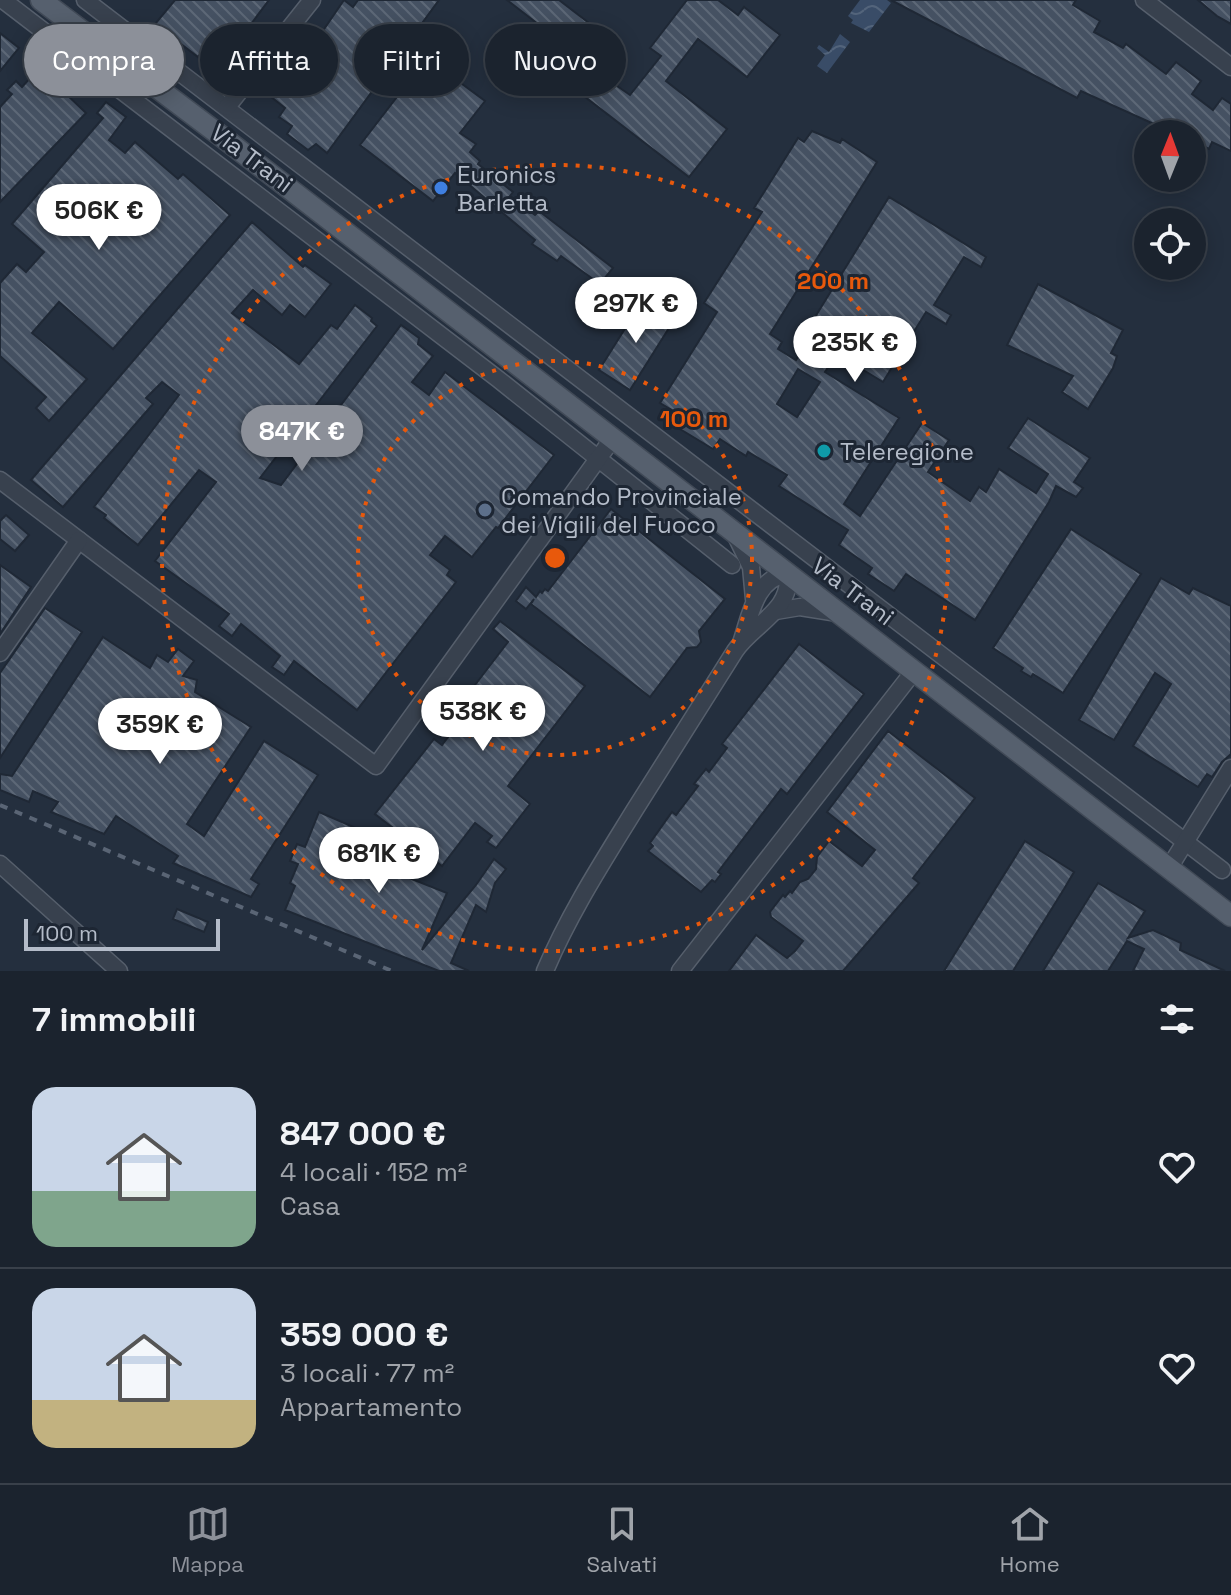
<!DOCTYPE html>
<html lang="it">
<meta charset="utf-8">
<style>
body{margin:0;font-family:"Space Grotesk",sans-serif;background:#242b36;color:#f1f3f6;height:100vh;display:flex;flex-direction:column;font-size:30px;white-space:nowrap}
*{box-sizing:border-box;margin:0}
p{font-size:26px;color:#a0a4aa}
.icon{flex:none;width:44px;height:44px;fill:none;stroke:currentColor;stroke-width:2;stroke-linecap:round;stroke-linejoin:round}
.map{position:relative;height:971px;overflow:hidden}
.side{display:flex;flex-direction:column;background:#1b232e;flex:1}
.side>*{flex:none}
.banner{position:absolute;left:24px;top:24px;width:800px;height:72px;display:flex;gap:16px}
.needle{width:52px;rotate:1deg}
.controls{position:absolute;left:1134px;top:120px;display:grid;gap:16px}
.controls a{display:grid;place-items:center;width:72px;height:72px;border-radius:50%;background:#1b232e;box-shadow:0 4px 20px #0003,0 0 0 2px #39404a;font-size:40px}
.scale{position:absolute;left:24px;bottom:20px;width:196px;box-sizing:border-box;padding-left:8px;border:4px solid #b4bcc9;border-top:0;font-size:22px;line-height:28px;white-space:nowrap;color:#b4bcc9;-webkit-text-stroke:6px #1d2633;paint-order:stroke}
.price{position:absolute;translate:-50% -68px;padding:0 18px;border-radius:28px;background:#fff;color:#222;font-size:26px;line-height:52px;filter:drop-shadow(0 2px 4px #0008)}
.price::after{content:'';position:absolute;left:50%;top:48px;width:24px;height:18px;margin-left:-12px;background:inherit;clip-path:polygon(0 0,100% 0,50% 100%)}
.price.selected{background:#8c9099;color:#fff}
ul{padding:0;list-style:none}
li{display:flex;align-items:center;gap:24px;height:200px;padding:0 32px}
li+li{border-top:2px solid #39404a}
li span{display:grid;place-items:center;flex:none;width:224px;height:160px;border-radius:24px;color:#555}
li>.icon{margin-inline-start:auto}
span .icon{width:96px;height:96px;fill:#fffc;stroke-width:1}
li b{font-size:34px}
h2{display:flex;justify-content:space-between;align-items:center;height:96px;padding:0 32px;font-size:34px}
.tag{padding:0 28px;border-radius:36px;background:#1b232e;box-shadow:0 4px 20px #0003,0 0 0 2px #39404a;font-size:28px;line-height:72px}
.tag.selected{background:#8c9099;color:#fff}
.menu{display:flex;justify-content:space-around;align-items:center;height:112px;border-top:2px solid #39404a;background:#1b232e;font-size:22px;color:#a0a4aa}
.menu a{display:grid;justify-items:center;gap:4px}
.menu .selected{color:#8c9099}
.map>svg:first-child{display:block}
.water{fill:url(#water-waves)}
.building{fill:url(#building-back-hatch);stroke:#1f2835;stroke-width:2;fill-rule:evenodd}
.lines{fill:none;stroke-linecap:round;stroke-linejoin:round}
.minor-casing{stroke:#565f6c;stroke-width:19}
.major-casing{stroke:#414a57;stroke-width:23}
.minor{stroke:#38414e;stroke-width:16}
.major{stroke:#56606e;stroke-width:20}
.rail{stroke:#5a6575;stroke-width:4;stroke-dasharray:8 8;stroke-linecap:butt}
.ring{fill:none;stroke:#e8590c;stroke-width:4;stroke-dasharray:4 8}
.shop-dot{fill:#3f7fe0;stroke:#1d2633;stroke-width:3}
.culture-dot{fill:#0f9aa8;stroke:#1d2633;stroke-width:3}
.service-dot{fill:#5c6f8a;stroke:#1d2633;stroke-width:3}
.labels{text-anchor:middle;dominant-baseline:central;stroke-width:6;stroke-linejoin:round;paint-order:stroke}
.street-label{font-size:24px;fill:#b4bcc9;stroke:#1d2633}
.poi-label{font-size:24px;fill:#b4bcc9;stroke:#1d2633;text-anchor:start}
.centre{fill:#e8590c;stroke:#1d2633;stroke-width:4}
.ring-label{font-size:24px;text-anchor:middle;font-weight:bold;fill:#e8590c;stroke:#1d2633;stroke-width:6;stroke-linejoin:round;paint-order:stroke}
</style>
<div class="map">
<svg width="1231" height="971" viewBox="0 0 1231 971">
<defs>
<pattern id="water-waves" width="16" height="10" patternUnits="userSpaceOnUse" patternTransform="scale(2)"><rect width="16" height="10" fill="#394c67"/><path d="M0 5q4-4 8 0t8 0" fill="none" stroke="#53647b"/></pattern>
<pattern id="building-back-hatch" width="6" height="6" patternUnits="userSpaceOnUse" patternTransform="scale(2)"><rect width="6" height="6" fill="#455162"/><path d="M-1 5l2 2M0 0l6 6M5-1l2 2" fill="none" stroke="#5d6877"/></pattern>
</defs>
<rect width="100%" height="100%" fill="#242f3e"/>
<g class="water">
<polygon points="860,0 887,0 891,3 869,32 851,23 853,20 848,16"/>
<polygon points="840,34 850,42 827,73 817,66 825,55 817,48 819,45 829,52"/>
</g>
<g class="building">
<polygon points="175,0 269,0 233,48 216,35 198,57 155,24"/>
<polygon points="344,0 353,7 358,0 439,0 327,153 316,144 308,150 287,134 292,126 279,117 285,108 270,96 289,73 305,85 332,48 318,38"/>
<polygon points="507,0 559,0 620,47 600,74 630,95 661,56 650,48 687,0 718,0 738,15 744,7 780,35 747,77 698,39 666,81 727,129 689,177 558,76 574,52"/>
<polygon points="891,0 1076,0 1073,5 1100,21 1094,32 1123,48 1126,44 1166,74 1176,62 1201,81 1192,94 1213,110 1222,98 1231,104 1231,151 1212,142 1209,149 1192,141 1192,134 1176,134 1081,91 1077,98"/>
<polygon points="1198,0 1231,0 1231,24 1217,16"/>
<polygon points="0,33 19,48 0,71"/>
<polygon points="427,58 485,101 460,133 476,144 470,152 480,161 478,164 513,192 510,196 535,215 539,211 613,268 600,284 561,256 557,261 532,244 535,240 455,173 433,201 360,145"/>
<polygon points="39,68 86,113 0,202 0,107 12,94 7,90 16,81 22,87"/>
<polygon points="106,102 126,117 109,140 125,153 135,142 178,179 183,174 230,215 113,349 59,302 32,333 87,379 49,421 36,408 46,397 0,356 0,283 17,264 26,272 44,252 12,224 103,118 97,113"/>
<path d="M 812,131 L 840,143 L 842,139 L 877,162 L 770,334 L 782,342 L 778,349 L 796,360 L 809,338 L 804,335 L 889,197 L 986,257 L 981,267 L 964,257 L 934,305 L 951,315 L 946,324 L 926,312 L 883,382 L 837,354 L 825,372 L 899,418 L 844,504 L 860,516 L 922,423 L 949,440 L 928,472 L 970,501 L 979,487 L 986,492 L 999,469 L 1036,493 L 1048,474 L 1008,448 L 1028,418 L 1090,458 L 1074,482 L 1083,488 L 1076,497 L 1056,486 L 1049,502 L 975,620 L 906,574 L 894,591 L 868,574 L 872,568 L 839,545 L 848,530 L 779,486 L 787,475 L 748,452 L 746,456 L 720,439 L 713,449 L 680,429 L 687,419 L 660,403 L 717,312 L 704,303 L 762,212 L 754,208 L 798,138 L 804,142 ZM 798,369 L 820,382 L 797,417 L 777,404 Z"/>
<polygon points="252,222 303,267 305,265 331,284 305,317 290,305 282,315 253,290 232,313 299,364 331,325 337,329 355,305 372,318 371,321 377,326 260,478 281,485 401,325 419,338 418,344 433,356 412,382 429,395 445,372 554,455 498,528 496,527 472,557 445,536 430,555 450,570 447,575 456,582 357,710 294,661 284,675 272,667 280,656 241,624 232,636 219,626 229,614 155,561 216,482 199,470 138,545 104,518 106,515 94,507 179,395 162,382 146,398 153,404 63,507 31,480"/>
<polygon points="1038,284 1123,330 1111,353 1117,356 1113,368 1088,409 1062,392 1073,376 1007,345"/>
<polygon points="643,300 674,320 630,390 599,370"/>
<polygon points="611,509 725,599 699,631 701,642 697,647 687,648 650,697 531,604 534,599 526,609 516,601 526,587 536,597 540,591 542,593 545,589 548,591"/>
<polygon points="6,515 29,535 15,551 0,539 0,521"/>
<polygon points="1071,529 1141,574 1063,693 1033,674 1031,677 1021,671 1023,668 993,648"/>
<polygon points="0,565 31,587 0,634"/>
<polygon points="1161,578 1189,594 1193,588 1231,606 1231,754 1222,762 1212,777 1207,774 1198,787 1133,746 1171,684 1155,673 1114,740 1079,720"/>
<polygon points="45,608 82,632 0,758 0,673"/>
<polygon points="500,621 585,686 508,786 530,804 496,848 487,842 492,836 475,823 442,866 375,814 434,739 442,745 463,717 455,711 508,642 493,629"/>
<polygon points="103,637 150,668 157,655 168,662 178,649 194,661 183,676 197,680 195,692 251,727 187,824 204,836 264,741 318,775 251,879 259,884 251,897 173,863 178,856 116,816 104,834 51,812 58,802 33,791 29,802 0,790 0,774 12,776"/>
<polygon points="799,644 864,694 787,794 781,789 718,872 721,874 715,882 712,880 701,892 648,851 653,846 650,843 672,812 676,815 698,786 694,784 706,769 709,772 727,748 722,744"/>
<polygon points="888,731 975,798 913,878 919,883 843,971 729,971 756,935 787,958 795,951 803,941 771,917 770,912 783,895 785,897 790,891 792,893 800,882 808,879 816,869 817,857 829,841 862,866 875,850 827,812"/>
<polygon points="319,812 365,832 364,839 390,848 393,843 418,854 409,878 447,893 422,950 476,885 494,859 506,869 495,883 486,912 476,905 451,963 469,971 439,971 285,910 295,886 290,883 298,864 290,861 297,844 305,847"/>
<polygon points="1025,841 1074,872 1064,889 1013,971 944,971"/>
<polygon points="1098,883 1145,911 1128,938 1153,930 1181,943 1180,950 1225,971 1133,971 1144,949 1127,941 1108,971 1043,971"/>
<polygon points="177,909 208,922 204,932 173,919"/>
</g>
<g class="lines">
<defs>
<g id="minor">
<polyline points="3,0 498,379 732,565"/>
<polyline points="85,0 1222,870"/>
<polyline points="1144,0 1231,67"/>
<polyline points="227,107 312,0"/>
<polyline points="0,480 376,766 613,438"/>
<polyline points="737,538 751,567 754,599"/>
<polyline points="776,611 800,607 838,613"/>
<polyline points="0,653 79,540"/>
<polyline points="0,864 119,971"/>
<polyline points="1169,868 1231,768"/>
<path d="M 545,971 C 569,914 602,863 634,811 C 668,758 701,704 735,651 C 752,625 794,609 787,574 C 755,578 750,617 741,643"/>
<polyline points="680,971 914,671"/>
</g>
<polyline id="major" points="41,0 221,136 1231,916"/>
</defs>
<use href="#minor" class="minor-casing"/>
<use href="#major" class="major-casing"/>
<use href="#minor" class="minor"/>
<use href="#major" class="major"/>
<polyline class="rail" points="0,805 392,971"/>
</g>
<g class="ring">
<circle cx="555" cy="558" r="197"/>
<circle cx="555" cy="558" r="393"/>
</g>
<circle class="shop-dot" cx="441" cy="188" r="8"/>
<circle class="culture-dot" cx="824" cy="451" r="8"/>
<circle class="service-dot" cx="485" cy="510" r="8"/>
<g class="labels">
<g class="street-label">
<text transform="translate(252 158) rotate(37)">Via Trani</text>
<text transform="translate(853 591) rotate(37)">Via Trani</text>
</g>
<g class="poi-label">
<text x="457" y="174">Euronics<tspan x="457" dy="28">Barletta</tspan></text>
<text x="840" y="451">Teleregione</text>
<text x="501" y="496">Comando Provinciale<tspan x="501" dy="28">dei Vigili del Fuoco</tspan></text>
</g>
</g>
<circle cx="555" cy="558" r="12" class="centre"/>
<g class="ring-label">
<text x="833" y="289">200 m</text>
<text x="694" y="427">100 m</text>
</g>
</svg>
<div class="controls">
<a><svg class="needle" viewBox="-14 -14 28 28"><path d="M0-13l5 13h-10z" fill="#e53935"/><path d="M0 13l5-13h-10z" fill="#a0a4aa"/></svg></a>
<a><svg class="icon" aria-label="locate" viewBox="0 0 24 24"><circle cx="12" cy="12" r="6"/><path d="M12 2v4M12 18v4M2 12h4M18 12h4"/></svg></a>
</div>
<div class="scale">100 m</div>
<b class="price" style="left:99px;top:252px">506K €</b>
<b class="price" style="left:636px;top:345px">297K €</b>
<b class="price" style="left:855px;top:384px">235K €</b>
<b class="price selected" style="left:302px;top:473px">847K €</b>
<b class="price" style="left:483px;top:753px">538K €</b>
<b class="price" style="left:160px;top:766px">359K €</b>
<b class="price" style="left:379px;top:895px">681K €</b>
<div class="banner">
<a class="tag selected">Compra</a>
<a class="tag">Affitta</a>
<a class="tag">Filtri</a>
<a class="tag">Nuovo</a>
</div>
</div>
<section class="side">
<h2>7 immobili<svg class="icon" aria-label="filters" viewBox="0 0 24 24"><path d="M4 7h16M4 17h16"/><circle cx="9" cy="7" r="2"/><circle cx="15" cy="17" r="2"/></svg></h2>
<ul>
<li><span style="background:linear-gradient(#c9d6e8 65%,#7fa58c 0)"><svg class="icon" aria-label="home" viewBox="0 0 24 24"><path d="M3 11l9-7 9 7M6 9v11h12V9"/></svg></span><div><b>847 000 €</b><p>4 locali · 152 m²</p><p>Casa</p></div><svg class="icon" aria-label="heart" viewBox="0 0 24 24"><path d="M12 20l-8-8c-3-5 5-10 8-4 3-6 11-1 8 4z"/></svg></li>
<li><span style="background:linear-gradient(#c9d6e8 70%,#c2b280 0)"><svg class="icon" aria-label="home" viewBox="0 0 24 24"><path d="M3 11l9-7 9 7M6 9v11h12V9"/></svg></span><div><b>359 000 €</b><p>3 locali · 77 m²</p><p>Appartamento</p></div><svg class="icon" aria-label="heart" viewBox="0 0 24 24"><path d="M12 20l-8-8c-3-5 5-10 8-4 3-6 11-1 8 4z"/></svg></li>
</ul>
</section>
<nav class="menu">
<a class="selected"><svg class="icon" aria-label="map" viewBox="0 0 24 24"><path d="M3 6l6-2 6 2 6-2v14l-6 2-6-2-6 2zM9 4v14M15 6v14"/></svg>Mappa</a>
<a><svg class="icon" aria-label="saved" viewBox="0 0 24 24"><path d="M7 4h10v16l-5-4-5 4z"/></svg>Salvati</a>
<a><svg class="icon" aria-label="home" viewBox="0 0 24 24"><path d="M3 11l9-7 9 7M6 9v11h12V9"/></svg>Home</a>
</nav>
